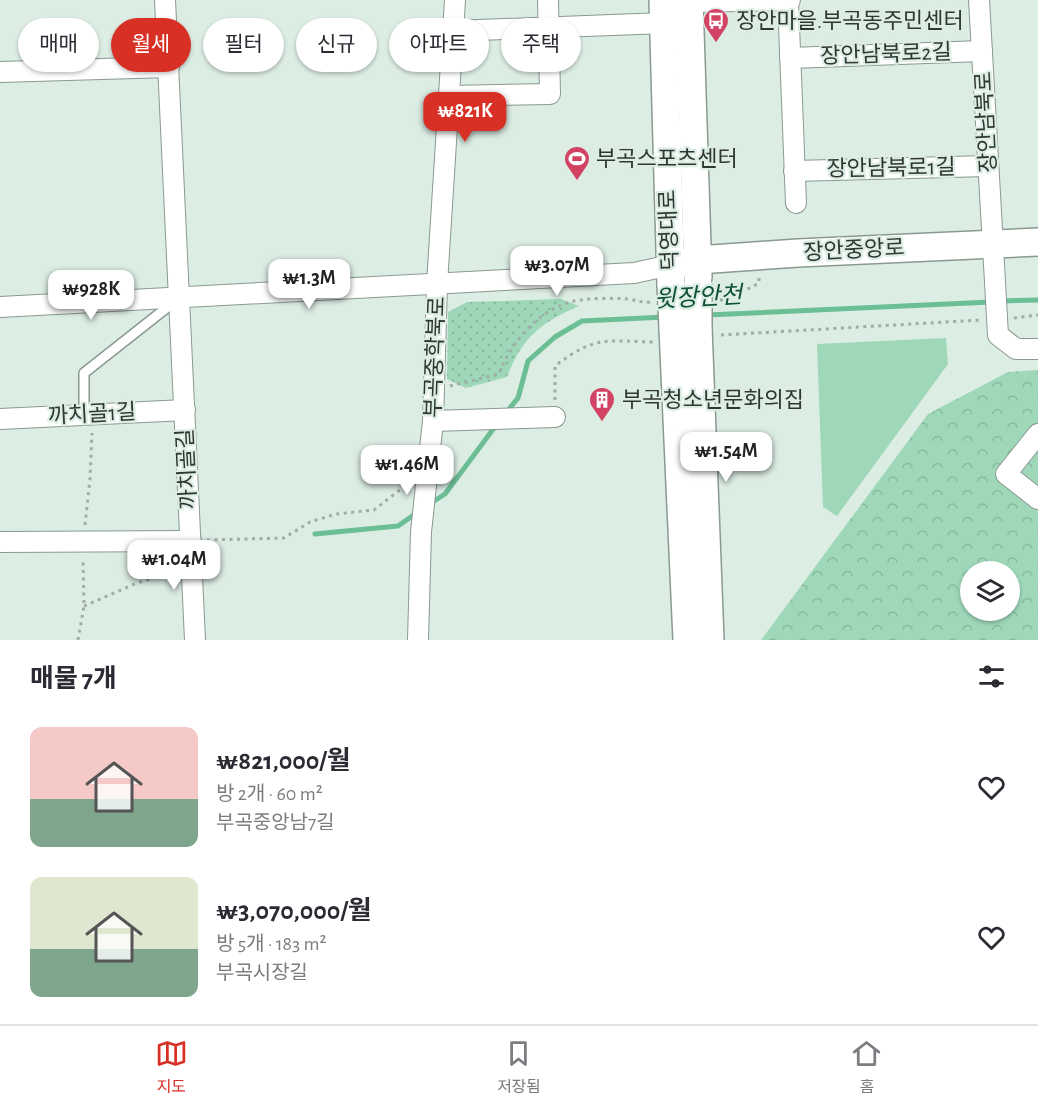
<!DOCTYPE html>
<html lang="ko">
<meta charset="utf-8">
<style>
body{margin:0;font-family:"Alegreya Sans","Noto Sans KR",sans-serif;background:#f2f2f3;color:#2b2b33;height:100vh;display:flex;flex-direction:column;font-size:22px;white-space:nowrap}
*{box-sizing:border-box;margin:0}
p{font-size:20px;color:#7c7c81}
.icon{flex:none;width:33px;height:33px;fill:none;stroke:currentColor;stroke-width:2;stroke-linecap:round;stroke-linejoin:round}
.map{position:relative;height:640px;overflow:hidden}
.side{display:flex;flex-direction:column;background:#fff;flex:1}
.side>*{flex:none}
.guide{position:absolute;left:18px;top:18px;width:600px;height:54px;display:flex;gap:12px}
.fabs{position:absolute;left:960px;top:561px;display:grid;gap:12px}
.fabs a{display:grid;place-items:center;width:60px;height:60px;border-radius:50%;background:#fff;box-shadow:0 2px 4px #0004;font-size:30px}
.price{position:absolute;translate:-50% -51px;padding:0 14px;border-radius:12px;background:#fff;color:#222;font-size:20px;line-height:39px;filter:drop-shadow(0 2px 3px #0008)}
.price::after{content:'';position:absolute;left:50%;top:36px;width:18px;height:14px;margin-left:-9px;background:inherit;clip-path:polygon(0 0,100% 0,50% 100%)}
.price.on{background:#d93025;color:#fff}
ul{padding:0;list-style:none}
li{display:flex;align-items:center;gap:18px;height:150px;padding:0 30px}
li span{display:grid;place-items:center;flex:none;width:168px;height:120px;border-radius:12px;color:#555}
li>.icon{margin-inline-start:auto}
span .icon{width:72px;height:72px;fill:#fffc;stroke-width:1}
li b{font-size:26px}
h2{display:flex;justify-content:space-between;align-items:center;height:72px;padding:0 30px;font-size:26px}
.tag{padding:0 21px;border-radius:27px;background:#fff;box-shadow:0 2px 4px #0004;font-size:21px;line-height:54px}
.tag.on{background:#d93025;color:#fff}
.menu{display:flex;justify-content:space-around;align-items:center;height:84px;border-top:2px solid #e1e1e2;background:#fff;font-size:16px;color:#7c7c81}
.menu a{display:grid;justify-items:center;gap:3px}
.menu .on{color:#d93025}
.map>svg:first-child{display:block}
.grass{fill:url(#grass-dots)}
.forest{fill:url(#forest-crowns);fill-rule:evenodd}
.pitch{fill:#9ed8b9}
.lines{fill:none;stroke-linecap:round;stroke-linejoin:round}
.stream{stroke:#6cbe95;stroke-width:5}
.lane-casing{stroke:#8a9991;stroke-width:12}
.street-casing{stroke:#8a9991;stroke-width:22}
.secondary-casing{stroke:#8a9991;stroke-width:30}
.path{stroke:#a0ada6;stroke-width:3;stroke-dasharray:3 4.5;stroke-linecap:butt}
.lane{stroke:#fff;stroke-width:9}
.street{stroke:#fff;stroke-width:20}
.secondary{stroke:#fff;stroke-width:27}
.secondary-bridge-casing{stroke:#8a9991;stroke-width:30;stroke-linecap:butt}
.secondary-bridge{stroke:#fff;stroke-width:27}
.labels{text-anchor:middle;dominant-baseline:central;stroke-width:4.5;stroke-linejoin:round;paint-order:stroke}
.poi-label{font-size:22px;fill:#303632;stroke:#dcede4;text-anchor:start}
.street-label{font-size:22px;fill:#303632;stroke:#dcede4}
.water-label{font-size:24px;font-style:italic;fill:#0f5036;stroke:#dcede4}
</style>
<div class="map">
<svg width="1038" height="640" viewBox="0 0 1038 640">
<defs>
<pattern id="grass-dots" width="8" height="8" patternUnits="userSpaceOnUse" patternTransform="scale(1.5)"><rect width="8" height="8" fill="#9ed8b9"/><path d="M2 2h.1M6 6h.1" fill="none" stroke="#88baa0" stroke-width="1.8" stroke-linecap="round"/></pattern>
<pattern id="forest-crowns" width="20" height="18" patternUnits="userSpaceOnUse" patternTransform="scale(1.5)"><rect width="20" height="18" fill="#9ed8b9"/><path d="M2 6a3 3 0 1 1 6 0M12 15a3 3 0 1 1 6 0" fill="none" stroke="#88baa0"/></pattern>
</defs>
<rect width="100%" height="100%" fill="#dcede4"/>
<path class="grass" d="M 561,299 L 579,306 C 540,323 522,338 507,377 L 466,388 L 447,379 L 448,312 L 467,302 Z"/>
<path class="forest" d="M 1038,370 L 1038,640 L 761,640 L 928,414 L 1008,372 ZM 970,572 L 1010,572 L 1010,610 L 970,610 Z"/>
<polygon class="pitch" points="946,338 948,364 837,516 823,507 817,344"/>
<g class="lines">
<g class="stream">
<polyline points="1001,301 1038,300"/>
<polyline points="707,315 991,302"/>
<polyline points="505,414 518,398 528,361 555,337 582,321 665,317"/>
<polyline points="428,505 445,494 497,424"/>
<polyline points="315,534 398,526 418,512"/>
</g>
<defs>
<polyline id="lane" points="84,415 84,373 174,302"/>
<g id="street">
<polyline points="165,0 195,640"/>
<polyline points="788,0 796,203"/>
<polyline points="979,0 998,335 1016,349 1038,349"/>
<polyline points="690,2 790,0"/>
<polyline points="454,31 664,23"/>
<polyline points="790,58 982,51"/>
<polyline points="0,72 169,67"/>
<polyline points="449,96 550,94 548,0"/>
<polyline points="794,171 988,166"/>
<polyline points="0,307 634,273 671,265"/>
<polyline points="0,419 185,410"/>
<polyline points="433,421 555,417"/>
<polyline points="1038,434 1006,474 1038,499"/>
<polyline points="0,542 191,541"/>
<polyline points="418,640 421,532 433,421 437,284 455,0"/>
</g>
<g id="secondary">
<polyline points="663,0 671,284"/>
<polyline points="689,0 698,277"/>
<polyline points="671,265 698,260 798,253 1038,242"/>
<polyline points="698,327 710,640"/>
<polyline points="673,329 687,640"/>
</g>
</defs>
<use href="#lane" class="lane-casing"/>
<use href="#street" class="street-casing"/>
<use href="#secondary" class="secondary-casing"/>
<g class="path">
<polyline points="720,300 729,299 759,283 759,276"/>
<polyline points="1014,318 1038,315"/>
<polyline points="721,335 981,320"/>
<path d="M 450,386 L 499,374 C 511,341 543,304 581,300 C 596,298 613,298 628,299 C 636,300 642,303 650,302"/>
<path d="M 555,400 L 555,366 C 596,335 606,341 654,342"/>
<polyline points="85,525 90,479 92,433"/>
<polyline points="207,540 284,538 310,522 336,514 374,510 401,489 407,463 412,459"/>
<polyline points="84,606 137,583 176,572"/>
<polyline points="78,640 84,606 83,558"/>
</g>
<use href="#lane" class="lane"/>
<use href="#street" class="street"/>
<use href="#secondary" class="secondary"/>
<defs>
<g id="secondary-bridge">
<polyline points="698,284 698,327"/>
<polyline points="671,285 673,329"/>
</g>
</defs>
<use href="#secondary-bridge" class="secondary-bridge-casing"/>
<use href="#secondary-bridge" class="secondary-bridge"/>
</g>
<defs>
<symbol id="bus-pin" viewBox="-11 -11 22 30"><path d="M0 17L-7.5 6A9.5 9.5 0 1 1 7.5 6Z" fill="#d24263" stroke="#dcede4"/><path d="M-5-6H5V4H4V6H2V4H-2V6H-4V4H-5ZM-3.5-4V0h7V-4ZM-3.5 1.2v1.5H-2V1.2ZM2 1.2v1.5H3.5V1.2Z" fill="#fff"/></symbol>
<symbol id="stadium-pin" viewBox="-11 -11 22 30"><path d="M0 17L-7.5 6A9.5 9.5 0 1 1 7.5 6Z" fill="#d24263" stroke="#dcede4"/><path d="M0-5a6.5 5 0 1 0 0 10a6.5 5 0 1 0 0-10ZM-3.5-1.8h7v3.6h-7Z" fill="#fff"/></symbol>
<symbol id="building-pin" viewBox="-11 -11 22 30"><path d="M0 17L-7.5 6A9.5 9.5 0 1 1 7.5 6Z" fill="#d24263" stroke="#dcede4"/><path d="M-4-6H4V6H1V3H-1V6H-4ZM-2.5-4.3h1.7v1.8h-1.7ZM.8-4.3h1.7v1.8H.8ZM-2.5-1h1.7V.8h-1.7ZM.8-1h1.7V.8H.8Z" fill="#fff"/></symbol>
</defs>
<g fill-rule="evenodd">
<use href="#bus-pin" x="701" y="6" width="30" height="40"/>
<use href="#stadium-pin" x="562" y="144" width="30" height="40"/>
<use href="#building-pin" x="587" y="385" width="30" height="40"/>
</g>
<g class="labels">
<g class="poi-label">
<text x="736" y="21">장안마을.부곡동주민센터</text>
<text x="596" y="159">부곡스포츠센터</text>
<text x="622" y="400">부곡청소년문화의집</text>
</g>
<g class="street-label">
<text transform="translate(886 54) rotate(-2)">장안남북로2길</text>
<text transform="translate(986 122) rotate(-93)">장안남북로</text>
<text transform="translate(891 168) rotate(-1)">장안남북로1길</text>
<text transform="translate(669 230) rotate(-92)">덕영대로</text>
<text transform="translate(854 250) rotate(-3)">장안중앙로</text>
<text transform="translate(435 357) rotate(-88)">부곡중학북로</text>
<text transform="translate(92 414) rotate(-3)">까치골1길</text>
<text transform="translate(187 469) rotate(-93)">까치골길</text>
</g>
<g class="water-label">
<text transform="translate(698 298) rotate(-3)">윗장안천</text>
</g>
</g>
</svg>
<div class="fabs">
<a><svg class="icon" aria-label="layers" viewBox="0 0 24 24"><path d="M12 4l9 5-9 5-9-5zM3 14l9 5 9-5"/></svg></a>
</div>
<b class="price on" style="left:465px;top:143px">₩821K</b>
<b class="price" style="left:557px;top:297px">₩3.07M</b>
<b class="price" style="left:309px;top:310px">₩1.3M</b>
<b class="price" style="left:91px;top:321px">₩928K</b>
<b class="price" style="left:726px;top:483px">₩1.54M</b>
<b class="price" style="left:407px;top:496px">₩1.46M</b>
<b class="price" style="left:174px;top:591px">₩1.04M</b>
<div class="guide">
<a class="tag">매매</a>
<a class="tag on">월세</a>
<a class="tag">필터</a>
<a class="tag">신규</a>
<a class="tag">아파트</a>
<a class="tag">주택</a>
</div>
</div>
<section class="side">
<h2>매물 7개<svg class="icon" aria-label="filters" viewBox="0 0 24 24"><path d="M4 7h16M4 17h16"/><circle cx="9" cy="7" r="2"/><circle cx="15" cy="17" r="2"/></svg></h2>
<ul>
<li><span style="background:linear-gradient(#f6c9c9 60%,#7fa58c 0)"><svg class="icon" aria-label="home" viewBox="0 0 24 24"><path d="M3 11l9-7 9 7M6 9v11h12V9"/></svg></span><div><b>₩821,000/월</b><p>방 2개 · 60 m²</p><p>부곡중앙남7길</p></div><svg class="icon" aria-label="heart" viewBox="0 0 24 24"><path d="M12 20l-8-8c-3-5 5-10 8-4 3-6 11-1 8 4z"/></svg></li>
<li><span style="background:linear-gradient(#dfe7d0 60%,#7fa58c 0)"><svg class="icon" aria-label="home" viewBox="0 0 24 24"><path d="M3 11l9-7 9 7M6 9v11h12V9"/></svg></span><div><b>₩3,070,000/월</b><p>방 5개 · 183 m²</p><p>부곡시장길</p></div><svg class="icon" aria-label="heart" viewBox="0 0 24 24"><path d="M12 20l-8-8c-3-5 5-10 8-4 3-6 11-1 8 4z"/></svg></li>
</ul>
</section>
<nav class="menu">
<a class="on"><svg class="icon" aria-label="map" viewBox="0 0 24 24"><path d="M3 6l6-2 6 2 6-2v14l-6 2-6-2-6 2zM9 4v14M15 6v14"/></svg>지도</a>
<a><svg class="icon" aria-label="saved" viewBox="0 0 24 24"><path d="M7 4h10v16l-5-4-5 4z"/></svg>저장됨</a>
<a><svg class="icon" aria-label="home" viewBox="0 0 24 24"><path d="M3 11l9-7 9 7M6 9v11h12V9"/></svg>홈</a>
</nav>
